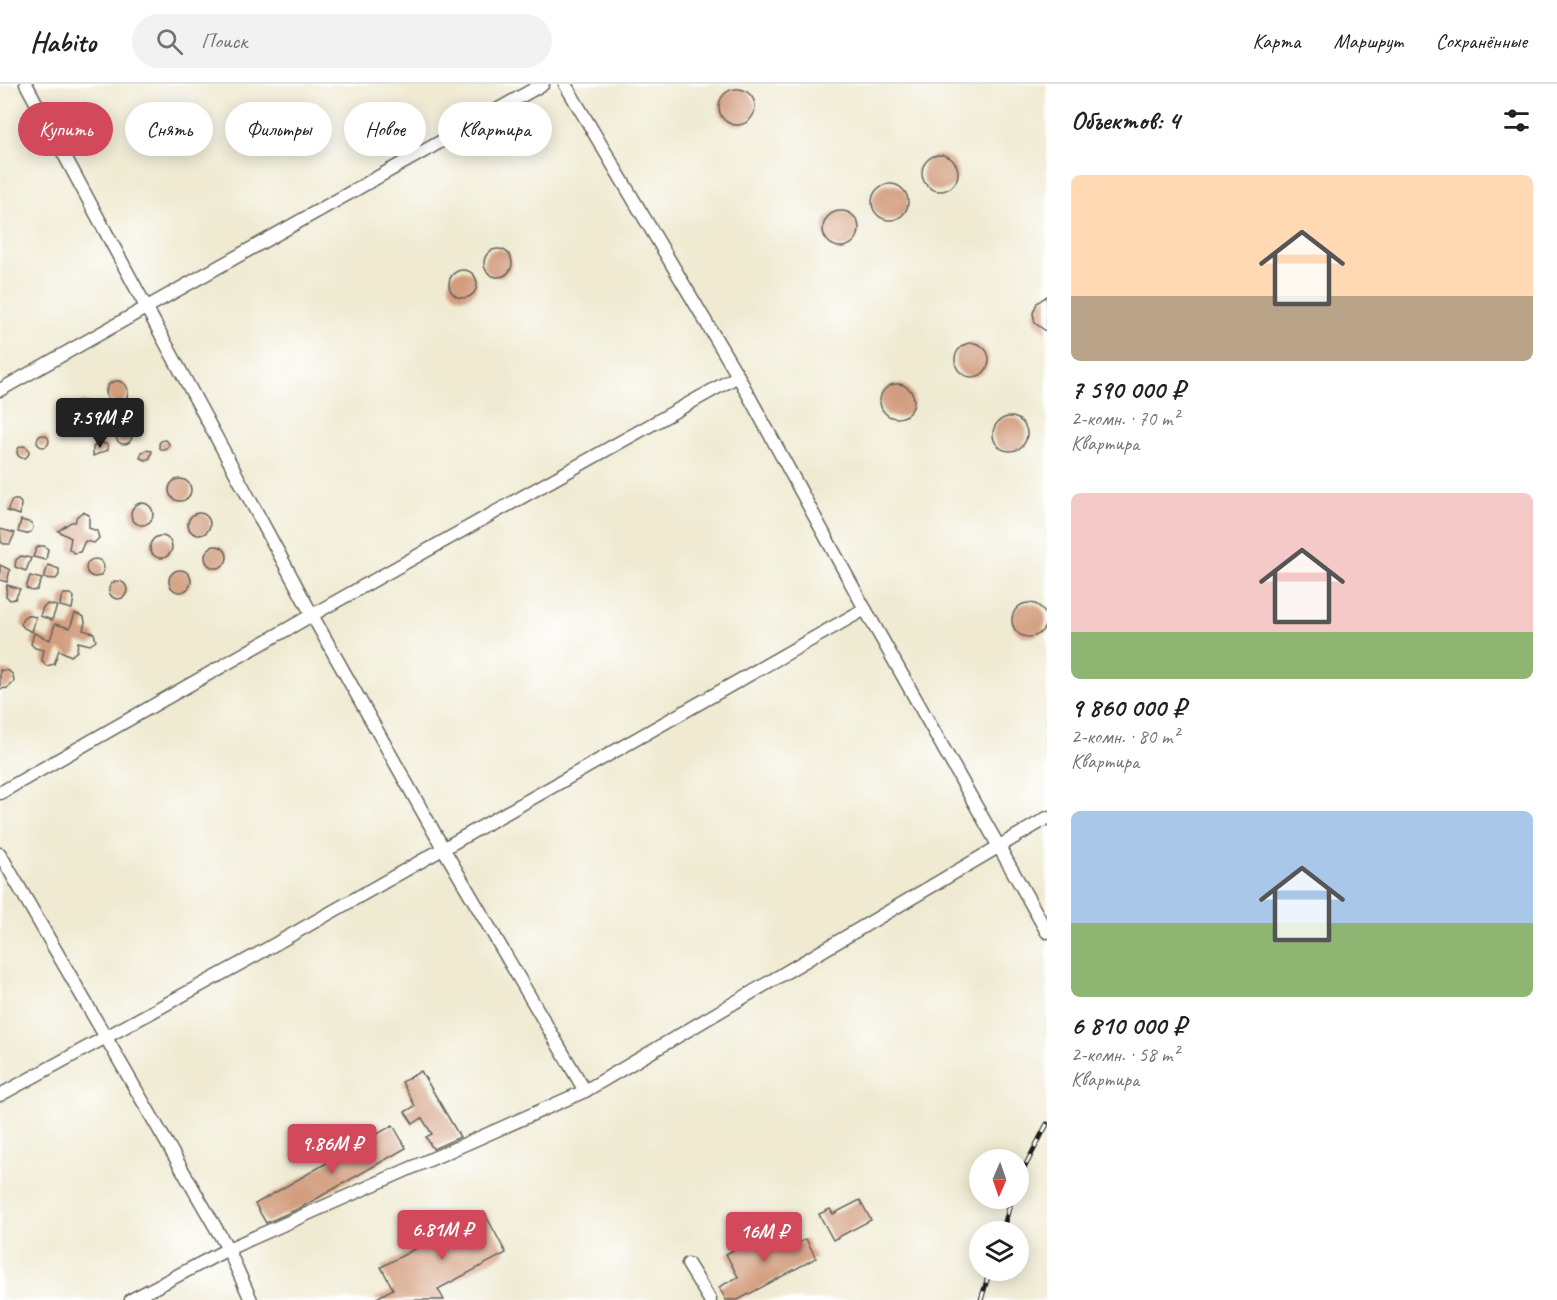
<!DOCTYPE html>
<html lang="ru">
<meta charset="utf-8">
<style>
body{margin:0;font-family:Caveat,sans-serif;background:#f2f2f2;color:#202124;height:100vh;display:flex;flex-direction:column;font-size:22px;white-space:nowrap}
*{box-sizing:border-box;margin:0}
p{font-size:20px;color:#757577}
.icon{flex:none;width:33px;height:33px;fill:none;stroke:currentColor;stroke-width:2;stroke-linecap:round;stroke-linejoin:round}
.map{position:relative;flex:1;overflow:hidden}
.details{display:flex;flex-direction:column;background:#fff;width:510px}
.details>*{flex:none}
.hud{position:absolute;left:18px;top:18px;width:570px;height:54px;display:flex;gap:12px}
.needle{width:39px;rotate:182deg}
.controls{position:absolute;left:969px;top:1065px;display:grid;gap:12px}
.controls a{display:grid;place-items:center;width:60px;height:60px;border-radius:50%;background:#fff;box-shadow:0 3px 15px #0003;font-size:30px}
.price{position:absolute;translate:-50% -51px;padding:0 14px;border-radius:6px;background:#d1495b;color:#fff;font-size:20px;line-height:39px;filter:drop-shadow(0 2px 3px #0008)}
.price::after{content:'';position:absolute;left:50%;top:36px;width:18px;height:14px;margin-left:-9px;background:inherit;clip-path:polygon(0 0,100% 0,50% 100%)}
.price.active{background:#222;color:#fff}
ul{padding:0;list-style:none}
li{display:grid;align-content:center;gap:12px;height:318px;padding:0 24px}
li span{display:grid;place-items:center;height:186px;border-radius:9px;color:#555}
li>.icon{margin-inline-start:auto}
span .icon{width:108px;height:108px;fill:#fffc;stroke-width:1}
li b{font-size:26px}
h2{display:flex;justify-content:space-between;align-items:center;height:72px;padding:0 24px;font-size:26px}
.chip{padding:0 21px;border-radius:27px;background:#fff;box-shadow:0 3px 15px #0003;font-size:21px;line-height:54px}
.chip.active{background:#d1495b;color:#fff}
header{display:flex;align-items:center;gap:36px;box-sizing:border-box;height:84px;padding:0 30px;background:#fff;border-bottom:2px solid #e0e0e0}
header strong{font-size:28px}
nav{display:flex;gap:33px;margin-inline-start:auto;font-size:21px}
.search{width:420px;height:54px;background:#f2f2f2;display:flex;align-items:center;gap:15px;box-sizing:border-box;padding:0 21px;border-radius:33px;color:#757577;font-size:22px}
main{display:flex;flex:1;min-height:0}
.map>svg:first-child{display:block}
.building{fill:#d39e7f}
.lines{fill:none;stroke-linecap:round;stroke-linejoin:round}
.minor-casing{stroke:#66645b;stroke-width:15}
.minor{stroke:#fff;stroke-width:12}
.rail-casing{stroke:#1c1c1c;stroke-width:5}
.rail{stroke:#fff;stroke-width:3;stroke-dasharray:9;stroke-linecap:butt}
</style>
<header>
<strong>Habito</strong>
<div class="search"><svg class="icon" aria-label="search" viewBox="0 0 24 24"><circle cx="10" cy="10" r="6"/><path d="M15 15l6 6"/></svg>Поиск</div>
<nav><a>Карта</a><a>Маршрут</a><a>Сохранённые</a></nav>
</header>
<main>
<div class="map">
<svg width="1047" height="1216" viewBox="0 0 1047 1216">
<rect width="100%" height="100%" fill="#fff"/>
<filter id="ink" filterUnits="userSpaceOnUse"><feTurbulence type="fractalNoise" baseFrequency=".0167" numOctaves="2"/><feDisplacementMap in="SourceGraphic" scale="12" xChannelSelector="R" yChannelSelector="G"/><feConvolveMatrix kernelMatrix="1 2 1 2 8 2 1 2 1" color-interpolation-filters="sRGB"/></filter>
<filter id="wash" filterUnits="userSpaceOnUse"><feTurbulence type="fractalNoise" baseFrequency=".008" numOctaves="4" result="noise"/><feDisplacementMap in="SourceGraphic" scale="24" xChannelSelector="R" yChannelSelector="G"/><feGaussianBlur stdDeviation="1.35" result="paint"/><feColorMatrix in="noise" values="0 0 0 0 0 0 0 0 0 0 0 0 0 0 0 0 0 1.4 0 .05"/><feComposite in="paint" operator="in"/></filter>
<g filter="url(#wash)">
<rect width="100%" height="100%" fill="#efead1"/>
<g id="blocks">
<g class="building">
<circle cx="737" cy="23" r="18"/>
<circle cx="940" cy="89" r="18"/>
<circle cx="890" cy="118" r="18"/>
<circle cx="841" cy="145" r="18"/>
<circle cx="498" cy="179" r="14"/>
<circle cx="463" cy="200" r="14"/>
<polygon points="1047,212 1047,248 1035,239 1033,229 1037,219"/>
<circle cx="972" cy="276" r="17"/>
<circle cx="117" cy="308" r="11"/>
<circle cx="897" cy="317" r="17"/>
<circle cx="84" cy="329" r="11"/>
<circle cx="1010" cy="350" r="17"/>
<circle cx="124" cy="352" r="8"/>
<circle cx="43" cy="357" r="6"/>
<circle cx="164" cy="361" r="5"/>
<polygon points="100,358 108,361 108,366 93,372 93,363"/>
<circle cx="23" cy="368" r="6"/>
<polygon points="146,366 152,367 150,374 146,376 140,374 142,368"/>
<circle cx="180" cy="406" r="11"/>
<polygon points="12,416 18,416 21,419 20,431 7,427"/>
<circle cx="142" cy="430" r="11"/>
<polygon points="83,428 89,431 89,444 97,447 99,454 94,459 85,457 80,468 74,469 69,465 71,454 58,447 71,438 75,438 77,432"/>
<circle cx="199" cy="440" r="11"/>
<polygon points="21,436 32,439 33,444 31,448 26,450 18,448"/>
<polygon points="0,445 15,449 10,460 4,460 1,458"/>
<circle cx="161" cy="463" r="11"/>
<polygon points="39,462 44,462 48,465 46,476 33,473 36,465"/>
<circle cx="216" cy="473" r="11"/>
<polygon points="21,472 31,474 26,487 15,483 16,476"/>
<circle cx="95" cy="484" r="9"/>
<polygon points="0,481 10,486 7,498 0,496"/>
<polygon points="48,481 59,485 59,491 56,495 44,494"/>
<circle cx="180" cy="497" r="11"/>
<polygon points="30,492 42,495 37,506 32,507 26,504"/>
<circle cx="118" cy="506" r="9"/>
<polygon points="7,501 20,505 15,515 10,516 6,512"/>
<polygon points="64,510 71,510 74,513 72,525 60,522 61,514"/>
<circle cx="1029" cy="536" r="17"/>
<polygon points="48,520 57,522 52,536 40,532 43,523"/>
<polygon points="75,529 84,533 85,538 83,546 94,549 96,557 90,561 78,558 77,567 71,572 59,566 54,580 46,582 42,576 44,566 35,564 31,560 34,549 50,556 55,540 70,544"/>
<polygon points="27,531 36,533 32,548 24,544 21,540 23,534"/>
<polygon points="0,586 9,587 13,591 14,598 8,604 0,605"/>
<polygon points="421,987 460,1053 433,1065 426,1053 432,1050 422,1034 413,1040 405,1028 415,1022 402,998"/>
<polygon points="393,1041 406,1064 302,1123 266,1139 255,1120"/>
<polygon points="860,1116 871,1136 833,1156 819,1130 830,1125 833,1130"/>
<polygon points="484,1128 506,1169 438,1205 444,1216 373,1216 393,1205 381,1183"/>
<polygon points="776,1143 788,1165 806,1155 816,1174 738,1216 726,1216 719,1203 738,1193 726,1170"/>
</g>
</g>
</g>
<g filter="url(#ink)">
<use href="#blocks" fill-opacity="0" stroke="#66645b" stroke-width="1.5"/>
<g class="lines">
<defs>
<g id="minor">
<polyline points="26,0 312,531 443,764 585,1007"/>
<polyline points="565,0 738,292 865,525"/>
<polyline points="0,306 543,0"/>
<polyline points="0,709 312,531 738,292"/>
<polyline points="0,770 228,1165 251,1216"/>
<polyline points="0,1011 256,871 865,525 1047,848"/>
<polyline points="688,1180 710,1216"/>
<polyline points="131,1216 228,1165 585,1007 1047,734"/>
</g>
</defs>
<use href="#minor" class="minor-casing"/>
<use href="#minor" class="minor"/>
<defs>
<g id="rail">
<polyline points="1018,1096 1047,1040"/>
<polyline points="1002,1148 1012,1114"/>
<polyline points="981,1216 990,1186"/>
</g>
</defs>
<use href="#rail" class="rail-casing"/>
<use href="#rail" class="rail"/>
</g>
</g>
</svg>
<div class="controls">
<a><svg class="needle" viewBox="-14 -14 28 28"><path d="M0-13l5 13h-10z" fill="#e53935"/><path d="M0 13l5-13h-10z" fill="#757577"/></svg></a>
<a><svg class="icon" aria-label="layers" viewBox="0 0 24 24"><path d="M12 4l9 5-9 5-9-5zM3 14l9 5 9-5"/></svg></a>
</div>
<b class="price active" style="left:100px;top:365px">7.59M ₽</b>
<b class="price" style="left:332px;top:1091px">9.86M ₽</b>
<b class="price" style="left:442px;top:1177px">6.81M ₽</b>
<b class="price" style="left:764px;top:1179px">16M ₽</b>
<div class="hud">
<a class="chip active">Купить</a>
<a class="chip">Снять</a>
<a class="chip">Фильтры</a>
<a class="chip">Новое</a>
<a class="chip">Квартира</a>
</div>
</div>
<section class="details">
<h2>Объектов: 4<svg class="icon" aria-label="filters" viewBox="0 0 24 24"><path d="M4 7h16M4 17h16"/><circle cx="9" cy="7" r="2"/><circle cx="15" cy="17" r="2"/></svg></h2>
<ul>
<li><span style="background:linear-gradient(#ffd9b3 65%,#b9a48a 0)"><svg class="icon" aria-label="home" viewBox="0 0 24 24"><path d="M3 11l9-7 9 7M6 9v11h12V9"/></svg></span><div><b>7 590 000 ₽</b><p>2-комн. · 70 m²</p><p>Квартира</p></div></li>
<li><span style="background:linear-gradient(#f6c9c9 75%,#8fb573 0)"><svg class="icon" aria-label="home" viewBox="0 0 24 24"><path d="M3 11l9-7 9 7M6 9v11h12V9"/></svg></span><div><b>9 860 000 ₽</b><p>2-комн. · 80 m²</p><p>Квартира</p></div></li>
<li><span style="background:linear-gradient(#a9c7e8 60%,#8fb573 0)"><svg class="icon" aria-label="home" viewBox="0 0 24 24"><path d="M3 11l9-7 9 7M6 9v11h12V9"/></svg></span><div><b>6 810 000 ₽</b><p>2-комн. · 58 m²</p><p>Квартира</p></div></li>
</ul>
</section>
</main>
